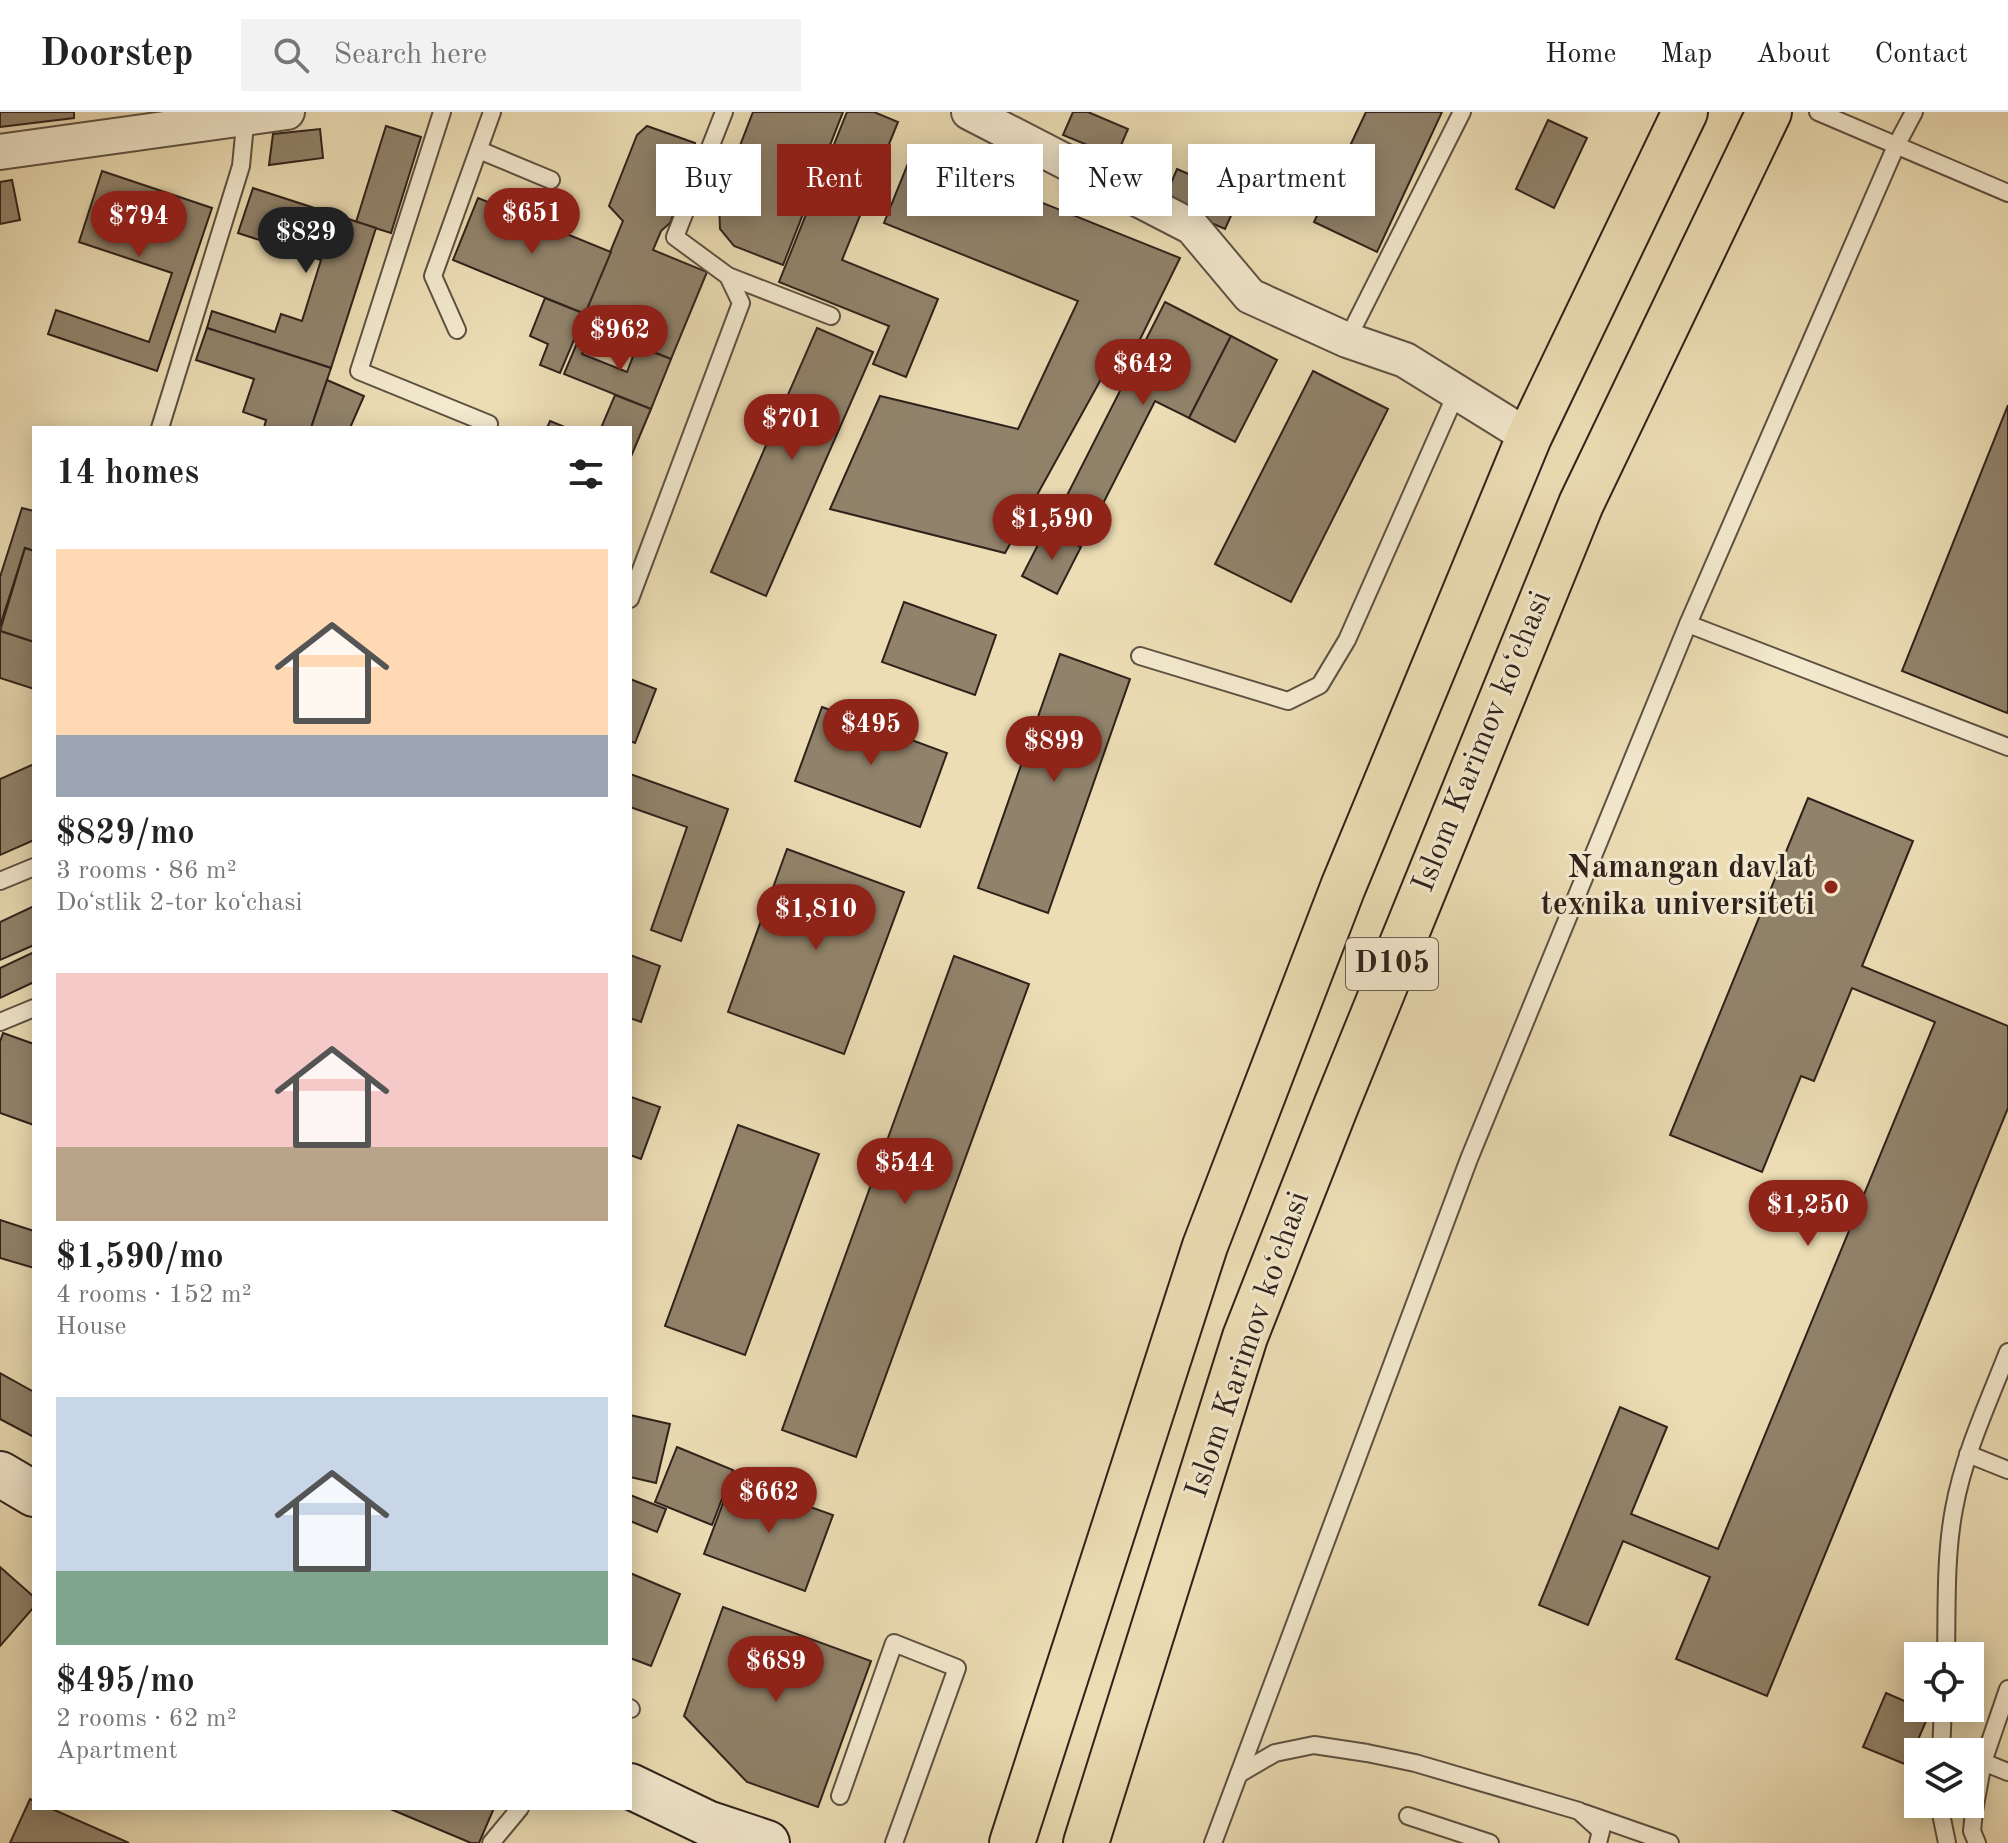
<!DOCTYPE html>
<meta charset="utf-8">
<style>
body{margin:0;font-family:"Old Standard TT",serif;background:#f2f2f2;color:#222;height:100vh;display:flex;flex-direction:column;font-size:30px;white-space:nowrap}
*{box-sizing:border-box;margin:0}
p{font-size:26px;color:#767676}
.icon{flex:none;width:44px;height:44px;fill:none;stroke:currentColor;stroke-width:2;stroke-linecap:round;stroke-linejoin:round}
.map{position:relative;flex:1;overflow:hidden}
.details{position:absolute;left:32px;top:314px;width:600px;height:1384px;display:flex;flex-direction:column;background:#fff;border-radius:0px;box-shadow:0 4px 20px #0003}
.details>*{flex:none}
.hud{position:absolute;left:656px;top:32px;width:760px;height:72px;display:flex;gap:16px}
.fabs{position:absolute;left:1904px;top:1530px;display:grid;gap:16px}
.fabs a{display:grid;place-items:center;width:80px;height:80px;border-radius:0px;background:#fff;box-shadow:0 4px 20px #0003;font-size:40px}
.price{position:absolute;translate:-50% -68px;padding:0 18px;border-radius:28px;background:#8f2418;color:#fff;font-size:26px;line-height:52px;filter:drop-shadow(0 2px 4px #0008)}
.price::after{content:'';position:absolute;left:50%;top:48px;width:24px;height:18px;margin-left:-12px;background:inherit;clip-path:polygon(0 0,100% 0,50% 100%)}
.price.selected{background:#222;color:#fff}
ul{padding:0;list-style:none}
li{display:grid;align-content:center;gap:16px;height:424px;padding:0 24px}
li span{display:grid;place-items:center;height:248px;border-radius:0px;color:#555}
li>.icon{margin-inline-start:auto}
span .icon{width:144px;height:144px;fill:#fffc;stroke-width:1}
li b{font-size:34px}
h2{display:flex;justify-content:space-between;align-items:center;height:96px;padding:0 24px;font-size:34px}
.pill{padding:0 28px;border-radius:0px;background:#fff;box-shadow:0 4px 20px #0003;font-size:28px;line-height:72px}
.pill.selected{background:#8f2418;color:#fff}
header{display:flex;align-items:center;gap:48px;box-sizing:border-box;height:112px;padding:0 40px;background:#fff;border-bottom:2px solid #e0e0e0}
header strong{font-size:38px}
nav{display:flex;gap:44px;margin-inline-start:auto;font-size:28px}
.search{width:560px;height:72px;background:#f2f2f2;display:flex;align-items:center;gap:20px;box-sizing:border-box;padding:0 28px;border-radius:0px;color:#767676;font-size:30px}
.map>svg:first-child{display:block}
.building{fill:#91836b;stroke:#2f221c;stroke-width:2}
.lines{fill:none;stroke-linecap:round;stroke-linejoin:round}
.lane-casing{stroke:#5e5142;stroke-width:20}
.street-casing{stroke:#5e5142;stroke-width:38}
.secondary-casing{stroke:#2f221c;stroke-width:48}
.primary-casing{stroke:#2f221c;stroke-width:48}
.lane{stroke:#f3e9ce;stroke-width:16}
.street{stroke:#f3e9ce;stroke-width:34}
.secondary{stroke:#f3e9ce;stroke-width:44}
.primary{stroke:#ecddb4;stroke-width:44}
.poi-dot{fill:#8f2418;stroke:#f3e9ce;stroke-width:3}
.labels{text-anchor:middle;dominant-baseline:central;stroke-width:6;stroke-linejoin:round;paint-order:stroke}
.shield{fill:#f3e9ce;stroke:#6a5e51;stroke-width:2}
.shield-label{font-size:30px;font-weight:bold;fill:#2f221c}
.street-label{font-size:32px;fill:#2f221c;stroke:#f3e9ce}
.poi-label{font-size:32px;font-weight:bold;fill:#2f221c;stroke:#f3e9ce;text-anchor:end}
</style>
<header>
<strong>Doorstep</strong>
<div class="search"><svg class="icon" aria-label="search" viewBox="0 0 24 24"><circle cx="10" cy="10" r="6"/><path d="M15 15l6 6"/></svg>Search here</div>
<nav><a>Home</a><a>Map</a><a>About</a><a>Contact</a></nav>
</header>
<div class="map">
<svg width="2008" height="1731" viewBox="0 0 2008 1731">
<rect width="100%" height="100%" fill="#ecddb4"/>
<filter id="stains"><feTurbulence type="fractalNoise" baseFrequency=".0025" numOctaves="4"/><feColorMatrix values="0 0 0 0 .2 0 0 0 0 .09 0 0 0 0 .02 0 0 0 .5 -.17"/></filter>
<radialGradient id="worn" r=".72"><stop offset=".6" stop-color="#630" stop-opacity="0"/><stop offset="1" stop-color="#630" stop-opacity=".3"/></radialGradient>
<g class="building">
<polygon points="0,0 74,0 74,6 0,15"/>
<polygon points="753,0 843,0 783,153 734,134 720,117 719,88"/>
<polygon points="847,0 874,0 898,10 842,148 938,187 906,265 873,252 889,214 779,170"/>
<polygon points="1073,0 1088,0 1128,17 1116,45 1063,23"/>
<polygon points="1366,0 1442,0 1377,140 1314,110"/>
<polygon points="1548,8 1587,26 1554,96 1516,77"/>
<polygon points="386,14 421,25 391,121 356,110"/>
<polygon points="647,14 695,31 695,46 670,111 661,119 653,138 707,160 671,247 581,210 623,109 609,94 637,23"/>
<polygon points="320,17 323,46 269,53 273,22"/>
<polygon points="913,39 1180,146 1121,266 1105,260 1005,441 830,397 880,284 1018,317 1078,189 884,111"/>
<polygon points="1177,57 1240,84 1225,117 1163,90"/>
<polygon points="102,59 212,96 157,259 48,222 56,198 149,230 172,161 79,130"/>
<polygon points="12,68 20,108 0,112 0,70"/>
<polygon points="253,76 376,116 331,256 207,216 212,199 275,220 281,202 302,209 321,148 238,121"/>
<polygon points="478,86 611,140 585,202 453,148"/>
<polygon points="545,186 585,202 560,261 540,253 548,232 530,224"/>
<polygon points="1165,190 1231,224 1189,306 1155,289 1083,431 1051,415"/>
<polygon points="585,212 594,215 582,242 627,260 637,234 671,247 651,297 564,262"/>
<polygon points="207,216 331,256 311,316 264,316 266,308 243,300 254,267 196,248"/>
<polygon points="817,216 873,240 766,484 711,460"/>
<polygon points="1231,224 1277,248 1235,330 1189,306"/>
<polygon points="1313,259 1388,297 1291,490 1215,452"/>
<polygon points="327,268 364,284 350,316 311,316"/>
<polygon points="615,283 651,297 630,347 630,316 601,316"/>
<polygon points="2008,293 2008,598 2007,601 1902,559"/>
<polygon points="550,309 567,316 547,316"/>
<polygon points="22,396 34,399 34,439 25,436 0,514 0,465"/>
<polygon points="1046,417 1081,435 1057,482 1022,464"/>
<polygon points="25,436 34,439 34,530 0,519"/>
<polygon points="904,490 996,523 975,583 882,550"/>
<polygon points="0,519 34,530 34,577 0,566"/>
<polygon points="1060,542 1130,567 1048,801 978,776"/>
<polygon points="630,567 656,577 635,631 630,629"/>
<polygon points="822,595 947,641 920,715 795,669"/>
<polygon points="34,652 34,728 0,743 0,667"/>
<polygon points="630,662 728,697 681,829 651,818 687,715 630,695"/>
<polygon points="1808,686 1913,729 1862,854 2008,914 2008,996 1767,1584 1676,1547 1710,1465 1623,1429 1588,1513 1539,1493 1620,1295 1667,1315 1631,1402 1718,1437 1935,910 1852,876 1814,969 1801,964 1762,1060 1670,1023"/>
<polygon points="787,737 904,780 844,942 728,900"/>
<polygon points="34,794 34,833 0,848 0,810"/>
<polygon points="34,840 34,870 0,886 0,856"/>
<polygon points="630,843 660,854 641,910 630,906"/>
<polygon points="954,844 1029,872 856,1345 782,1318"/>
<polygon points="3,921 34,932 34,1013 0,1001 0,930"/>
<polygon points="631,985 660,995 641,1047 630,1043"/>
<polygon points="738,1013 819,1042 745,1243 665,1214"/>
<polygon points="0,1108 34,1119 34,1156 0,1146"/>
<polygon points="0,1261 34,1280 34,1325 0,1307"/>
<polygon points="630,1303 670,1312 656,1371 630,1365"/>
<polygon points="677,1335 733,1358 712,1413 655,1390"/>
<polygon points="732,1367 833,1403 805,1479 704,1442"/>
<polygon points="630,1383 666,1397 657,1420 630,1409"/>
<polygon points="0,1455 34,1485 34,1495 0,1534"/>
<polygon points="630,1461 680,1482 651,1554 630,1546"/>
<polygon points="723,1495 871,1549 818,1695 747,1670 684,1604"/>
<polygon points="1886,1581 1930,1600 1907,1653 1863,1635"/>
<polygon points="30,1687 34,1689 34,1696 50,1696 129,1731 10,1731"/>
<polygon points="388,1696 494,1696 479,1731 471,1731"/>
</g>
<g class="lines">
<defs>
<g id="lane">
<polyline points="442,0 359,259 489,312"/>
<polyline points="1818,0 2008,81"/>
<polyline points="479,38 551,68"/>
<polyline points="728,164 831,204"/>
<polyline points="457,218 433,164 492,0"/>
<polyline points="1347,228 1462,0"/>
<polyline points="160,316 241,54 246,2"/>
<polyline points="630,487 741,191 728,164 675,125 724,0"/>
<polyline points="1688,512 2008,635"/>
<polyline points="1140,544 1288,589 1320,573 1347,528 1456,282"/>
<polyline points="0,769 34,755"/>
<polyline points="0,910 34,896"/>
<polyline points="1968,1342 2008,1358"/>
<path d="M 1946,1544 C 1947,1495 1945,1445 1954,1397 C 1964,1342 1988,1291 2008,1240"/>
<polyline points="630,1596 631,1597"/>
<polyline points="1941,1640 1943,1596"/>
<polyline points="1983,1650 2008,1660"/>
<polyline points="1239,1662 1275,1641 1314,1633 1367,1641 1415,1651 1579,1699 1601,1719 1598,1731"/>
<polyline points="840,1684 894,1531 957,1556 894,1731"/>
<polyline points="1939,1692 1947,1731"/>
<polyline points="1954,1692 1974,1699 1972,1719 1977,1731"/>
<polyline points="1974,1699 1983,1650 2008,1577"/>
<polyline points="1584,1701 1670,1731"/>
<polyline points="1408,1704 1490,1731"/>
<polyline points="491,1731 520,1696"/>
<polyline points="1213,1731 1469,1047 1688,512 1896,34 1914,0"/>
</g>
<g id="street">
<polyline points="969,0 1192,115 1250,184 1347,228 1405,248 1529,325"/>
<polyline points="0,40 287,0"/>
</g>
<g id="secondary">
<polyline points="0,1362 34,1382"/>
<polyline points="630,1674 707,1711 767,1731"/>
</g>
<g id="primary">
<polyline points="1012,1731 1205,1134 1343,775 1529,325 1685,0"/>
<polyline points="1086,1731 1245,1225 1336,994 1581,392 1769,0"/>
</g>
</defs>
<use href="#lane" class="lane-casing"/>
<use href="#street" class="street-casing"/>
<use href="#secondary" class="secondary-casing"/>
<use href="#primary" class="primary-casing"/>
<use href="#lane" class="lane"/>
<use href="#street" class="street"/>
<use href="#secondary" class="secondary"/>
<use href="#primary" class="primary"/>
</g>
<circle class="poi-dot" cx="1831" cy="775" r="8"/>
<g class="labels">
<rect class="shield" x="1346" y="826" width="92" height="52" rx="6"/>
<g class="shield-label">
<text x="1392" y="852">D105</text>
</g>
<g class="street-label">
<text transform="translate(1483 630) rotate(-68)">Islom Karimov koʻchasi</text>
<text transform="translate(1249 1233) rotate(-71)">Islom Karimov koʻchasi</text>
</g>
<g class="poi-label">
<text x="1815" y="757">Namangan davlat<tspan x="1815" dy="37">texnika universiteti</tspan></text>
</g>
</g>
<rect width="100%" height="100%" filter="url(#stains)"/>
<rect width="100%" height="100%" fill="url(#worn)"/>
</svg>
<div class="fabs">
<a><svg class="icon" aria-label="locate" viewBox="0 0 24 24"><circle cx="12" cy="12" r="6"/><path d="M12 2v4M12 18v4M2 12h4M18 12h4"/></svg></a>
<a><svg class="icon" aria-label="layers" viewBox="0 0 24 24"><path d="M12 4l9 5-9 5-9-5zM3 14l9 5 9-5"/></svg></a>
</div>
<b class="price" style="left:532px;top:144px">$651</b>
<b class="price" style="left:139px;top:147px">$794</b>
<b class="price selected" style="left:306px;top:163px">$829</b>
<b class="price" style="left:620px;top:261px">$962</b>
<b class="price" style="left:1143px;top:295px">$642</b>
<b class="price" style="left:792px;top:350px">$701</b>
<b class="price" style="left:1052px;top:450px">$1,590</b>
<b class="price" style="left:871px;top:655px">$495</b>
<b class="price" style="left:1054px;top:672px">$899</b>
<b class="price" style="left:816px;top:840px">$1,810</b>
<b class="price" style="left:905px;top:1094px">$544</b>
<b class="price" style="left:1808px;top:1136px">$1,250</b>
<b class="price" style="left:769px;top:1423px">$662</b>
<b class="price" style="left:776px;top:1592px">$689</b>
<div class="hud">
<a class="pill">Buy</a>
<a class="pill selected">Rent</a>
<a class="pill">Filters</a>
<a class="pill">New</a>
<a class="pill">Apartment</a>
</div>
<section class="details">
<h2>14 homes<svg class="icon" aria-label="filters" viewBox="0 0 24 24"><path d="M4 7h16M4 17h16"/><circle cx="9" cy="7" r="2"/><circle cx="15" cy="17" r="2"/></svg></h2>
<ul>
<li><span style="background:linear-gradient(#ffd9b3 75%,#9aa5b1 0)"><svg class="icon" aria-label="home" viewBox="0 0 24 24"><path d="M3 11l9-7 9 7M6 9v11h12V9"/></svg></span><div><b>$829/mo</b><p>3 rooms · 86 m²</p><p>Doʻstlik 2-tor koʻchasi</p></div></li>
<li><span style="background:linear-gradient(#f6c9c9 70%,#b9a48a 0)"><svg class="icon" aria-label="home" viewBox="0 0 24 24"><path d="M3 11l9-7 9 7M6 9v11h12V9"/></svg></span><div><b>$1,590/mo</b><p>4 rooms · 152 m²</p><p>House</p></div></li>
<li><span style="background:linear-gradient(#c9d6e8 70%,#7fa58c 0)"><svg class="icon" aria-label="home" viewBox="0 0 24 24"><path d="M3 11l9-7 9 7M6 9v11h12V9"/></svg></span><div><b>$495/mo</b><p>2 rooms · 62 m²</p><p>Apartment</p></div></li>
</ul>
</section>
</div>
